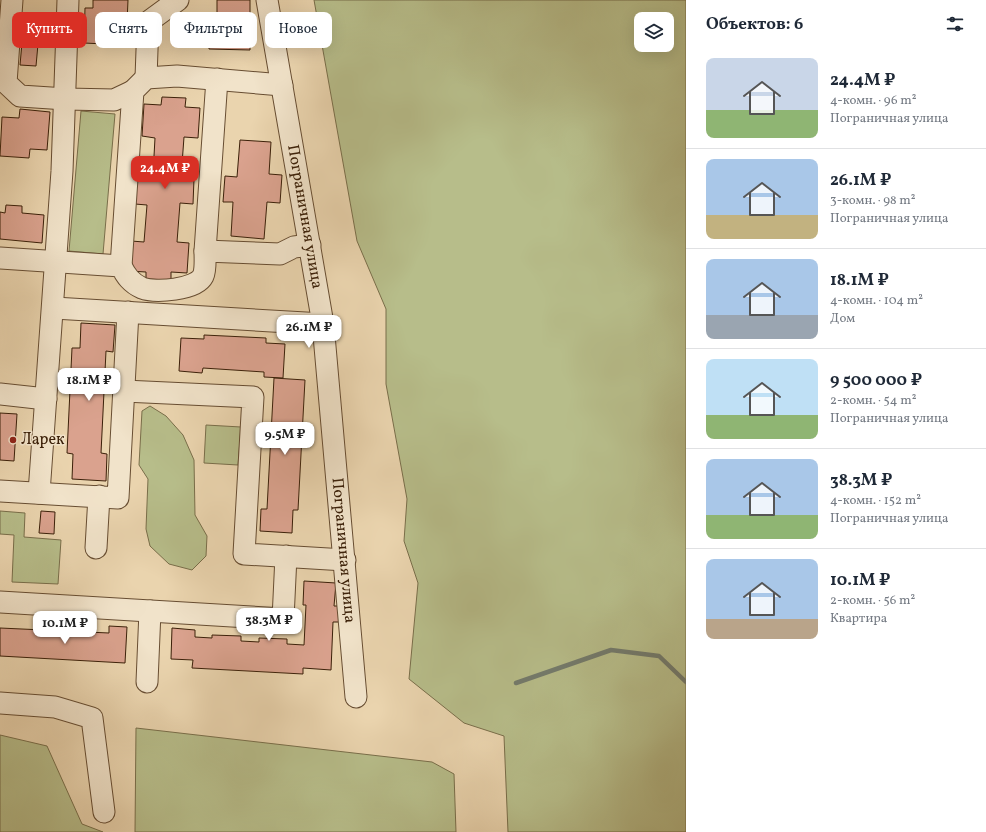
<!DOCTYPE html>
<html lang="ru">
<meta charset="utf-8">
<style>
body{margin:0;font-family:Vollkorn,serif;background:#f6f6f7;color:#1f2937;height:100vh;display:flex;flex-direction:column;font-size:15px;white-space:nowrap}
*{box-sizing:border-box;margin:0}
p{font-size:13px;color:#747a83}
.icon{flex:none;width:22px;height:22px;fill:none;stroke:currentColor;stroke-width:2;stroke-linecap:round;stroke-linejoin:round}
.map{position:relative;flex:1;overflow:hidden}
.sheet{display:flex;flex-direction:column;background:#fff;width:300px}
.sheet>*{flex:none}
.banner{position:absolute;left:12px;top:12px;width:380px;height:36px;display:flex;gap:8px}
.buttons{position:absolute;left:634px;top:12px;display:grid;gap:8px}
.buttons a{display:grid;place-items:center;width:40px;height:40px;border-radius:8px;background:#fff;box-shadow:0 4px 16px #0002;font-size:20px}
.price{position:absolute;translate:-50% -34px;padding:0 9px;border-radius:8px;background:#fff;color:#222;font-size:13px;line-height:26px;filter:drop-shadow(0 1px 2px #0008)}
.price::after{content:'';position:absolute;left:50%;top:24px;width:12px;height:9px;margin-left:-6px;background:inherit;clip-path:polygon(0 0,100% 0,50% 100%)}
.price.current{background:#d93025;color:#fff}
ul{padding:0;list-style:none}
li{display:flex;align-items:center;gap:12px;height:100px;padding:0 20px}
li+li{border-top:1px solid #e0e1e3}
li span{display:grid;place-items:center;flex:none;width:112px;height:80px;border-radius:8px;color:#555}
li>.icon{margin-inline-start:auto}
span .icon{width:48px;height:48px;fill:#fffc;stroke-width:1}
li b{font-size:17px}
h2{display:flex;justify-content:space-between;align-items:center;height:48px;padding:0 20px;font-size:17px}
.chip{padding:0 14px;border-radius:8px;background:#fff;box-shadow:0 4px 16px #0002;font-size:14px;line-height:36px}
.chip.current{background:#d93025;color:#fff}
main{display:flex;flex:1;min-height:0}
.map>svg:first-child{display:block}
.green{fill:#b7bd8a;stroke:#796e4a;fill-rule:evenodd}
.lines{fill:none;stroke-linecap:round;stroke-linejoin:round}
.stream{stroke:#737b6d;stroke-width:4.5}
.building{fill:#daa28e;stroke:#3b2009}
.minor-casing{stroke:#674d32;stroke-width:23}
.minor{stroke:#f1e3ca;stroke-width:21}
.poi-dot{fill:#8f2418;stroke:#f1e3ca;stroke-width:1.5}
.labels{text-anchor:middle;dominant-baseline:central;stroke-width:3;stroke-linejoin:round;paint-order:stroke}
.street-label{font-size:16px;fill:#3b2009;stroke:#f1e3ca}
.poi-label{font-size:16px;fill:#3b2009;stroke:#f1e3ca;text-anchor:start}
</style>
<main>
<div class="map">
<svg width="686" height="832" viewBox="0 0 686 832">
<rect width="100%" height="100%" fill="#ead4ae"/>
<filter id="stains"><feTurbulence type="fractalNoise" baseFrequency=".005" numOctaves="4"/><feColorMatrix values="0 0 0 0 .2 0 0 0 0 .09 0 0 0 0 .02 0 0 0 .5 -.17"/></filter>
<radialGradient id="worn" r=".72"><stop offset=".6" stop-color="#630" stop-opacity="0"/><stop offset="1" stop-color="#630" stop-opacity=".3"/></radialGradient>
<g class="green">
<path d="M 314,0 L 686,0 L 686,832 L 508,832 L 504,736 L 464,723 L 409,679 L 418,583 L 404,541 L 407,499 L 386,384 L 386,309 L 357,241 ZM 641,19 L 667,19 L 667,45 L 641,45 Z"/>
<polygon points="81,111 115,114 103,254 69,251"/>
<polygon points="150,406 166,416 183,435 194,460 195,515 207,536 206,556 192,570 169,564 150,546 146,529 148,479 139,465 142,411"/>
<polygon points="206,425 241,427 238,465 204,463"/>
<polygon points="0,511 25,513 24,537 61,540 58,584 12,582 14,535 0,534"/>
<polygon points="136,728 432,762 454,774 456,832 135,832"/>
<polygon points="0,735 47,746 82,824 103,832 0,832"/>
</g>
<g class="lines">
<polyline class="stream" points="516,683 611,650 659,656 686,682"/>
</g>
<g class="building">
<polygon points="93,0 128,0 126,45 84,43 85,8 93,8"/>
<polygon points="217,0 250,0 250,50 209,49 209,17 217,17"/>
<polygon points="22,43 38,44 36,66 20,65"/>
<polygon points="162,97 186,98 185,107 200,108 198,138 184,137 181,178 194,179 193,204 180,203 177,242 189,243 187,273 171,272 171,280 146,279 146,272 129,271 131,241 144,242 147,205 135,204 138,173 153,174 155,138 142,136 144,104 161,105"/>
<polygon points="20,109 50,112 47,150 30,149 29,158 0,156 2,117 19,118"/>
<polygon points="240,140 271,142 269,174 282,175 280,203 267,202 264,239 231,236 233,202 223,202 225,176 237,177"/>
<polygon points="6,205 22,206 22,213 44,215 42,243 0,239 0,212 5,213"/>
<polygon points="81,323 115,325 113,352 106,351 101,453 107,454 106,481 72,479 73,454 67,453 72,348 80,348"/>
<polygon points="204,335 266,338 266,343 285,344 283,378 264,377 264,372 203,368 202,373 179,371 181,338 204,339"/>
<polygon points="274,378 305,380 298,510 293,510 292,533 260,531 261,509 267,509"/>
<polygon points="0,413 17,414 14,461 0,460"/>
<polygon points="41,511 55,512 54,534 39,533"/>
<polygon points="304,581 336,583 334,606 341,606 340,622 333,622 331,670 303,668 303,674 192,668 193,660 171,659 172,628 195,630 195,637 212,638 212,635 241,636 241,641 259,642 259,638 287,639 287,644 304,645 306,605 303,605"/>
<polygon points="109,626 127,627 125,663 0,656 0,628 109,633"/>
</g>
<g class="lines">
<defs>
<g id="minor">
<polyline points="12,0 6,83 20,96 66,99 114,100 133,91"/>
<path id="s1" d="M 267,0 L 323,324 L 356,697"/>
<polyline points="146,78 148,22 178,0"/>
<polyline points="205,251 217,79"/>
<path d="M 0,258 L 121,266 C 126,276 131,283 142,288 C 155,293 196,290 203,276 C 206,270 205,258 205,251 L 280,254 L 294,247 L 310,245"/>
<polyline points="121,266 133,91 146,78 177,76 282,85"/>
<polyline points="54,308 323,324"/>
<polyline points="124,391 253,397 244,554 345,560"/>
<polyline points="0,394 46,399"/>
<polyline points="0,491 118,498 128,312"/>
<polyline points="39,493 62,171 68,0"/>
<polyline points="96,548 99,496"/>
<polyline points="0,602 283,619 286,556"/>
<polyline points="147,682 150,611"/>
<polyline points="0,703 55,707 92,718 104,812"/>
</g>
</defs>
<use href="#minor" class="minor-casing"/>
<use href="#minor" class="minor"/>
</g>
<circle class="poi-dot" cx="13" cy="440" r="4"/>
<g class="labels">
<g class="street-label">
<text stroke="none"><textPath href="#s1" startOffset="220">Пограничная улица</textPath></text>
<text stroke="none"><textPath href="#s1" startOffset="556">Пограничная улица</textPath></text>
</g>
<g class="poi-label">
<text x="21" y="440">Ларек</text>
</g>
</g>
<rect width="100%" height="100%" filter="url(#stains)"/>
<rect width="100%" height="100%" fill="url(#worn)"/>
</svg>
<div class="buttons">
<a><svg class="icon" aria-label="layers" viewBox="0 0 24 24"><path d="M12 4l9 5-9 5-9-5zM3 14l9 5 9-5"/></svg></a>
</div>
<b class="price current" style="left:165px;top:190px">24.4M ₽</b>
<b class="price" style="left:309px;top:349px">26.1M ₽</b>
<b class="price" style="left:89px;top:402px">18.1M ₽</b>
<b class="price" style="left:285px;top:456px">9.5M ₽</b>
<b class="price" style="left:269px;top:642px">38.3M ₽</b>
<b class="price" style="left:65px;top:645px">10.1M ₽</b>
<div class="banner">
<a class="chip current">Купить</a>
<a class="chip">Снять</a>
<a class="chip">Фильтры</a>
<a class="chip">Новое</a>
</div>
</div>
<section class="sheet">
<h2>Объектов: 6<svg class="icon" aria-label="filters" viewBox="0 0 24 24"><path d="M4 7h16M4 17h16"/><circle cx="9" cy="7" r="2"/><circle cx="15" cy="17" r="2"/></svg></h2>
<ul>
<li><span style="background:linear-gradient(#c9d6e8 65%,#8fb573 0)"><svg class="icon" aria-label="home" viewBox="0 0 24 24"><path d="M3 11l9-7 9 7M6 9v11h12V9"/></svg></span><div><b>24.4M ₽</b><p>4-комн. · 96 m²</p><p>Пограничная улица</p></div></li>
<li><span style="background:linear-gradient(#a9c7e8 70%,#c2b280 0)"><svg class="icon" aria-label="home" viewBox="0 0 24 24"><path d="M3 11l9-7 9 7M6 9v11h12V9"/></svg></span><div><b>26.1M ₽</b><p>3-комн. · 98 m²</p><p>Пограничная улица</p></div></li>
<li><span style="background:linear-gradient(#a9c7e8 70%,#9aa5b1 0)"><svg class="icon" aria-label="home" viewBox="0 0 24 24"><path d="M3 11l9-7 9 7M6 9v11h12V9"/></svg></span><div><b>18.1M ₽</b><p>4-комн. · 104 m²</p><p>Дом</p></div></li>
<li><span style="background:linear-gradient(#bfe0f5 70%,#8fb573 0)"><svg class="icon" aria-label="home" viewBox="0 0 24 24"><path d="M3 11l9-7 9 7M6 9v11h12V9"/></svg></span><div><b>9 500 000 ₽</b><p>2-комн. · 54 m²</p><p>Пограничная улица</p></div></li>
<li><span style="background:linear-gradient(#a9c7e8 70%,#8fb573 0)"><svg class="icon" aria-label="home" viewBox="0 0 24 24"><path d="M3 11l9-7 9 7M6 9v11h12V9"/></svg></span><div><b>38.3M ₽</b><p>4-комн. · 152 m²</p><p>Пограничная улица</p></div></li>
<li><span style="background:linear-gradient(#a9c7e8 75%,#b9a48a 0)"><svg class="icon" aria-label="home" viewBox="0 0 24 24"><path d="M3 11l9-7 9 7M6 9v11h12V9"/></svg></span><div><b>10.1M ₽</b><p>2-комн. · 56 m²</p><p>Квартира</p></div></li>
</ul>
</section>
</main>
